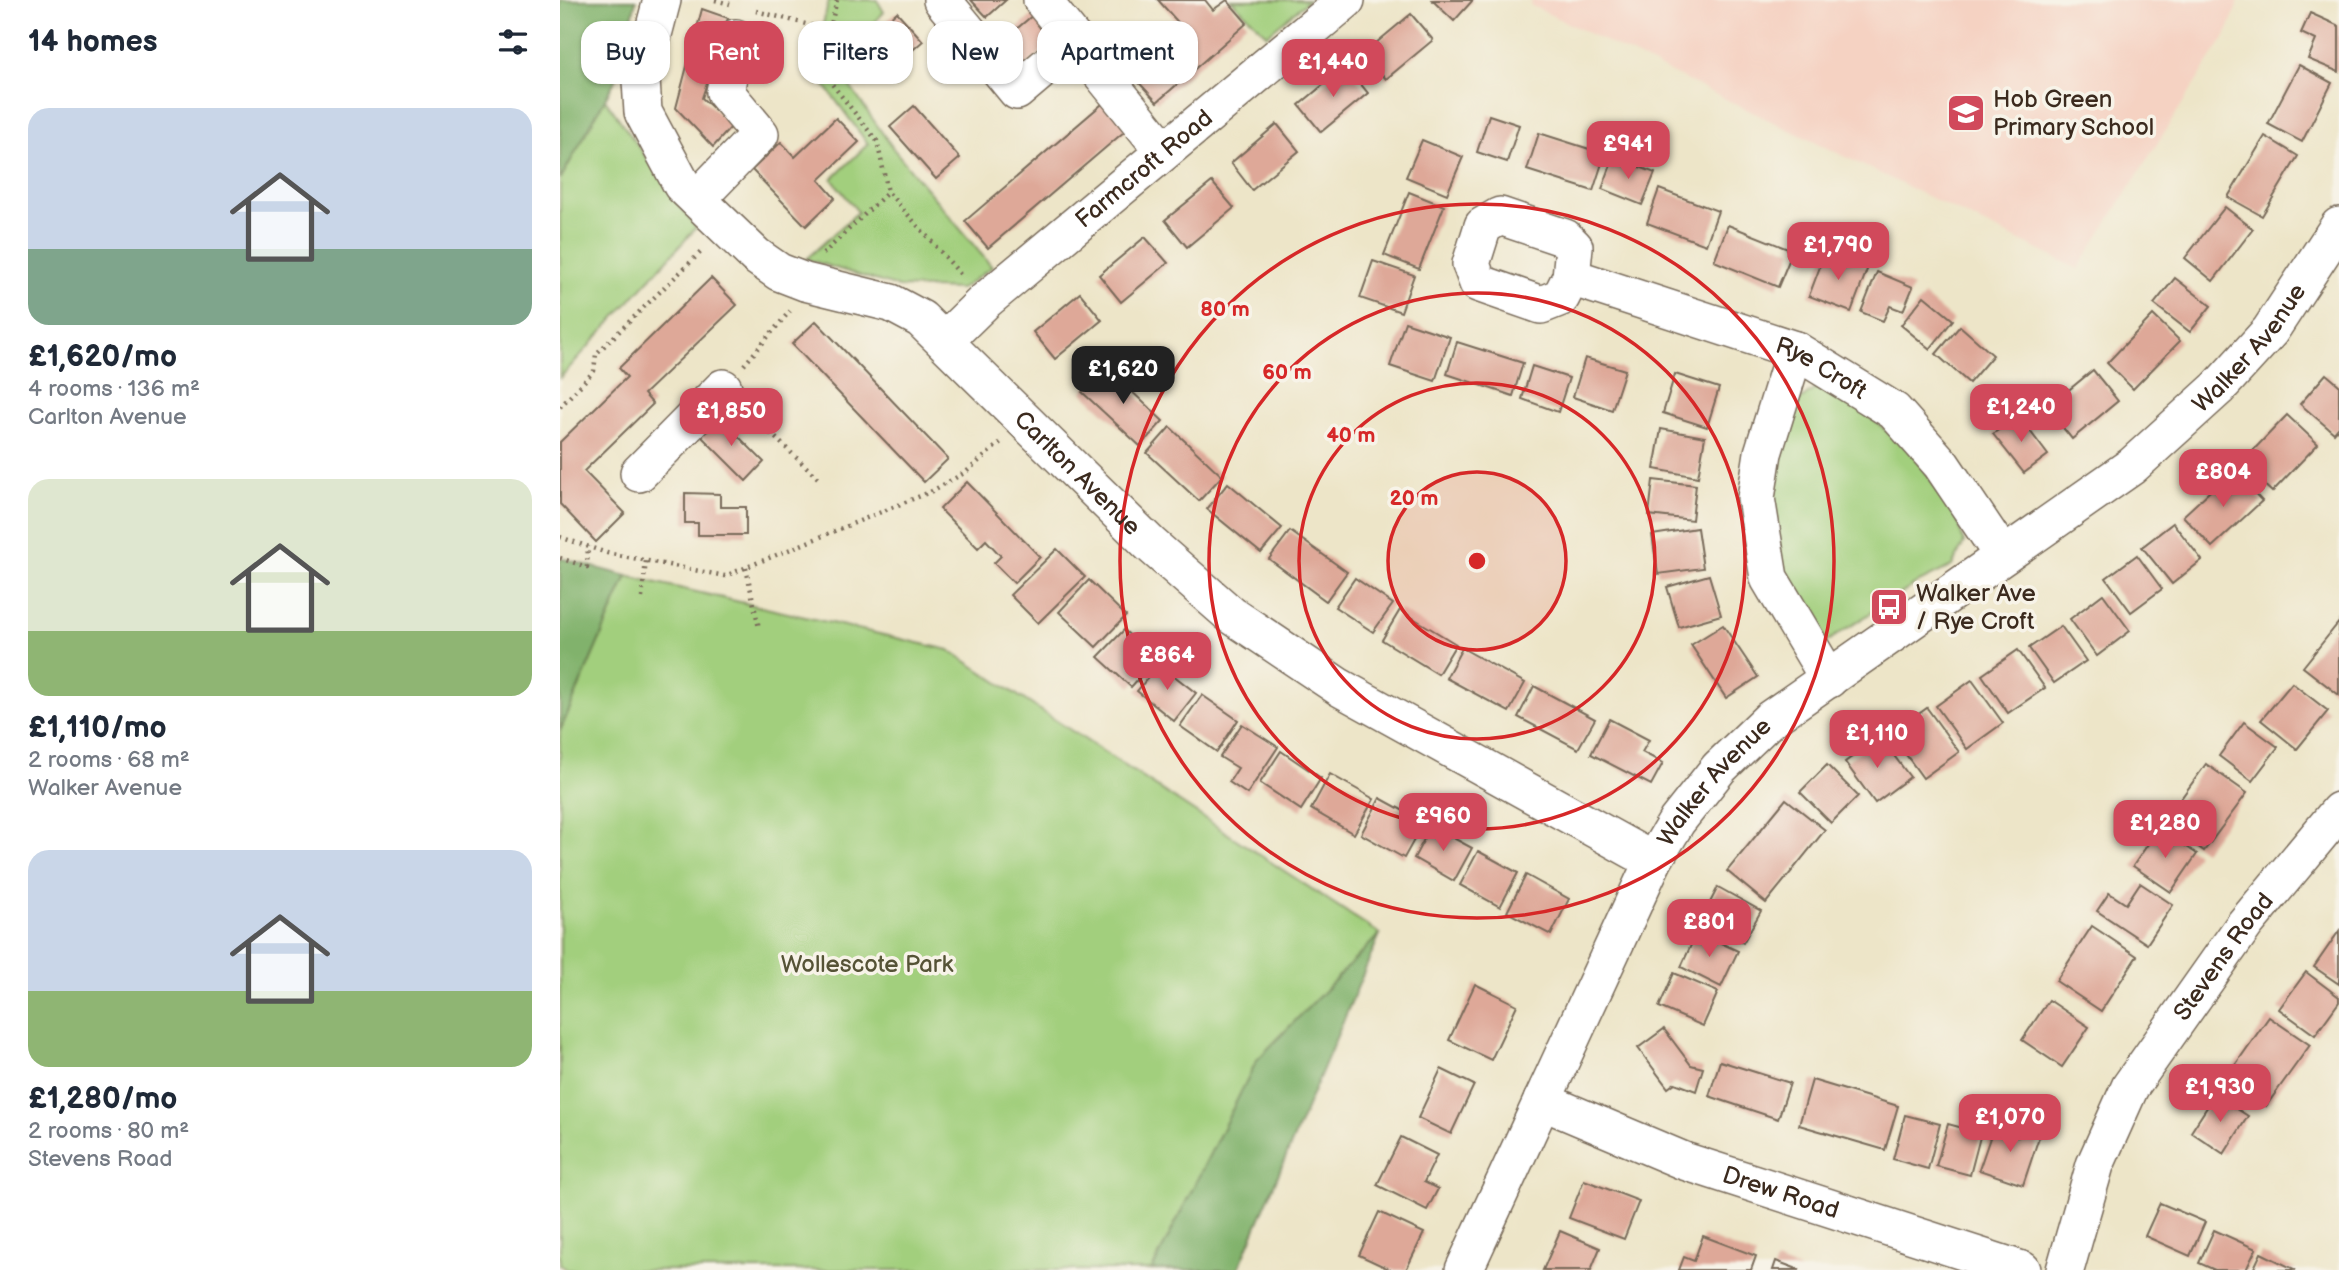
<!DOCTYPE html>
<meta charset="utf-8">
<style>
body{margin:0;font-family:"Balsamiq Sans",sans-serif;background:#f2f2f3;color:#1f2937;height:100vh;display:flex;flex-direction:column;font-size:26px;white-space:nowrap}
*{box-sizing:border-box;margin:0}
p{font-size:23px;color:#747a83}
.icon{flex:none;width:38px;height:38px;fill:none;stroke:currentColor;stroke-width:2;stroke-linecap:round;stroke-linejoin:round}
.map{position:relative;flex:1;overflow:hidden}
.panel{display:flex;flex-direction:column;background:#fff;width:560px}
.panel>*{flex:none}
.hud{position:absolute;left:21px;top:21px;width:665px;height:63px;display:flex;gap:14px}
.price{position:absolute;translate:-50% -60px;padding:0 16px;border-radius:14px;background:#d1495b;color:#fff;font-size:23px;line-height:46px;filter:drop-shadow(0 2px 4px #0008)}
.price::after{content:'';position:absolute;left:50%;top:42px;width:21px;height:16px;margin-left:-10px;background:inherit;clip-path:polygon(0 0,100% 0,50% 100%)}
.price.selected{background:#222;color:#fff}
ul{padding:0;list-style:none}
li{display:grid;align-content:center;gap:14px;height:371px;padding:0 28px}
li span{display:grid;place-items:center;height:217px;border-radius:21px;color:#555}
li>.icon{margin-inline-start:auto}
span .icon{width:126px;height:126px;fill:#fffc;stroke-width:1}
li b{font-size:30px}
h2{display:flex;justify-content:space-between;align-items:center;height:84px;padding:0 28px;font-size:30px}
.chip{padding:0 24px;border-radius:21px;background:#fff;box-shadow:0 2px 5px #0004;font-size:24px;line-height:63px}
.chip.selected{background:#d1495b;color:#fff}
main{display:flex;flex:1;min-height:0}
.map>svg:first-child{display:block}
.built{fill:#f5d2c2}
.green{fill:#a2cf7d;stroke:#6e7c4e;stroke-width:2}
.forest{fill:#81b26c;stroke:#5e6e45;stroke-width:2}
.building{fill:#dea898}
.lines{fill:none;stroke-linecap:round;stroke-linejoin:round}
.minor-casing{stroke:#796b5a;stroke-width:40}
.path{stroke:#796b5a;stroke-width:4.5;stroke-dasharray:2 5;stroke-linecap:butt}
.minor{stroke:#fff;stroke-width:37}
.ring{fill:none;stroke:#d62828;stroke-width:3.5}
.labels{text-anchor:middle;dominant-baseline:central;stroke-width:7;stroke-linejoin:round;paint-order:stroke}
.poi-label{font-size:24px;fill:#3b2a1e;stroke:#f7f3e8;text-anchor:start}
.street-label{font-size:24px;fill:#3b2a1e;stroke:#f7f3e8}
.park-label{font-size:24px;fill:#555336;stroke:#f7f3e8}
.centre{fill:#d62828;stroke:#f7f3e8;stroke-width:3.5}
.ring-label{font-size:21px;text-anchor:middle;font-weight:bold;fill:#d62828;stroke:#f7f3e8;stroke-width:7;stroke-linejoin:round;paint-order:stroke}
</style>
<main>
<section class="panel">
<h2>14 homes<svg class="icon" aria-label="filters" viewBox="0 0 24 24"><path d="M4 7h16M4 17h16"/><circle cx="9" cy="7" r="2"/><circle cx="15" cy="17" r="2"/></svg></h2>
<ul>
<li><span style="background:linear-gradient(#c9d6e8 65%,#7fa58c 0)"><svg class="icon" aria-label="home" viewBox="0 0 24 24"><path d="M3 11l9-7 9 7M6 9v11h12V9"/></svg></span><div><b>£1,620/mo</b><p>4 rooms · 136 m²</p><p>Carlton Avenue</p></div></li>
<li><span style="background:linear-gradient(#dfe7d0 70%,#8fb573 0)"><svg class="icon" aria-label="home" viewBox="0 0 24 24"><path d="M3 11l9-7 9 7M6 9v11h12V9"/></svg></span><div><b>£1,110/mo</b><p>2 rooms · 68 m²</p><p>Walker Avenue</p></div></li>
<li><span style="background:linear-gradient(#c9d6e8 65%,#8fb573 0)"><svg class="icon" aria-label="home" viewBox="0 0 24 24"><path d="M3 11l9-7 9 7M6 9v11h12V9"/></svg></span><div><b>£1,280/mo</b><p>2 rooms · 80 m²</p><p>Stevens Road</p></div></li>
</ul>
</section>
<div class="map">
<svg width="1779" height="1270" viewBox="0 0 1779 1270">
<rect width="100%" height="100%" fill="#f7f3e8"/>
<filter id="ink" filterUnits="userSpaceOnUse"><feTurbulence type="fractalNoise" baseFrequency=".0143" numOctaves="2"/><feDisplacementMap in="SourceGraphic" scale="14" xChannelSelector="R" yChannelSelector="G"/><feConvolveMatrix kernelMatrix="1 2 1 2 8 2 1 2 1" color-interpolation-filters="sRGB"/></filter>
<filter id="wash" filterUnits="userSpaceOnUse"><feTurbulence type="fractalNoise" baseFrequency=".00686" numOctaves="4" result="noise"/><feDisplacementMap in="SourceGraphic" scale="28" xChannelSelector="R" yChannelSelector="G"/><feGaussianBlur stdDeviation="1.57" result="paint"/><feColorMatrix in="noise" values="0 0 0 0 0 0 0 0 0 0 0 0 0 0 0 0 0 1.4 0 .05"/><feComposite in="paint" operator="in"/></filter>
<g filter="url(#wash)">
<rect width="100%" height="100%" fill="#ede5c8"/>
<polygon class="built" points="973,0 1679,0 1667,33 1518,269 970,5"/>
<g class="green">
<polygon points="269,0 317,0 324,12 275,65 335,151 432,267 401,289 338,287 246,259 298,212 272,179 308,144 252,68"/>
<polygon points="671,0 749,0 707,35"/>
<polygon points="45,99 136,228 0,378 0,180"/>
<polygon points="1256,388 1279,391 1352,452 1396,516 1404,543 1392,566 1359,582 1266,642 1219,565 1207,497 1235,404"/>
<polygon points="67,576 389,650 820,934 697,1060 592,1270 7,1270 0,1264 0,731"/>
</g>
<g class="forest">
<polygon points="0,0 76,0 61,70 0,180"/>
<polygon points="0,558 67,576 0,731"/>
<polygon points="820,934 678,1270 592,1270 697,1060"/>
</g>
<g id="blocks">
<g class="building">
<polygon points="411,0 446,0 427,17"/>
<polygon points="598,0 645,0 653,10 667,0 687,23 597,102 572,75 624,29"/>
<polygon points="872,0 913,0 894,21"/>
<polygon points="142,9 168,18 142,98 172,126 153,147 116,108"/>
<polygon points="337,12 363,41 314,84 288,56"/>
<polygon points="1750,13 1779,26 1779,72 1748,59 1756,40 1741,33"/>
<polygon points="851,14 873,40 826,79 804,53"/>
<polygon points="473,15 495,40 463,68 441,42"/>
<polygon points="1739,65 1772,83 1742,142 1708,124"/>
<polygon points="786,66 808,93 761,132 739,105"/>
<polygon points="548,99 571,126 428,248 405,221"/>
<polygon points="354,106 400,158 376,179 330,127"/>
<polygon points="929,115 959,125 947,162 917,152"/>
<polygon points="276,118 299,142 259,180 275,198 246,226 192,170 221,142 235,157"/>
<polygon points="717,124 739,151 692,190 671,163"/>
<polygon points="979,133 1045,154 1033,191 967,170"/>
<polygon points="1705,136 1738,156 1702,216 1668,197"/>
<polygon points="862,140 903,157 887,194 846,177"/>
<polygon points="1054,157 1095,173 1082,205 1042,189"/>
<polygon points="652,182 674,208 627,247 605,220"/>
<polygon points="1099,189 1158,211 1146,245 1087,223"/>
<polygon points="849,192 884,206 859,269 824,255"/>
<polygon points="1665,207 1693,229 1653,281 1625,258"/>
<polygon points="1168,225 1233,251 1218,287 1154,261"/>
<polygon points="585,237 608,263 561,302 539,275"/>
<polygon points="1266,251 1308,267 1291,312 1249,296"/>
<polygon points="813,261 854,275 841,312 800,298"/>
<polygon points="1317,272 1353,287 1343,311 1330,306 1323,321 1301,312"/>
<polygon points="151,278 177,305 84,394 93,404 24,471 65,513 36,542 0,504 0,442 67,377 59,368"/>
<polygon points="1615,278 1651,306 1630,332 1594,304"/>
<polygon points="520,293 542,320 495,359 473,332"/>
<polygon points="1364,296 1393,320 1370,349 1341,325"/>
<polygon points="1593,315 1620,341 1573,389 1547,363"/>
<polygon points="256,321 388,459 364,482 232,344"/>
<polygon points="845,322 890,337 875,381 830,366"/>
<polygon points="1400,326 1433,355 1409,383 1376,354"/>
<polygon points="897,342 963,363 953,396 887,374"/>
<polygon points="1025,358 1065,370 1052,410 1013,397"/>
<polygon points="972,366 1009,378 998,412 962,399"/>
<polygon points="546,367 603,421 580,446 522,392"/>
<polygon points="1533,370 1558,401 1512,439 1487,408"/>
<polygon points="1115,374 1159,388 1147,427 1103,413"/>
<polygon points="1766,374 1779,385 1779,427 1774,433 1740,404"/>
<polygon points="156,414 204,462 186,481 138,433"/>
<polygon points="1458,415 1488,455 1464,473 1433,434"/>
<polygon points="1727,415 1758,444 1712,492 1681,463"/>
<polygon points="610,427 662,476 639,501 587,453"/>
<polygon points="1101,429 1145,437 1138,477 1094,469"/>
<polygon points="1673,470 1702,501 1652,547 1623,516"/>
<polygon points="1093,480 1136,485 1132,520 1089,515"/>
<polygon points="407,482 480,557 454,583 434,563 441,556 426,540 418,548 380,509"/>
<polygon points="668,483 722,528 701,553 647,509"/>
<polygon points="125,493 160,494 160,507 186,507 186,535 138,535 138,523 125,523"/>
<polygon points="1613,523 1642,560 1612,584 1582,547"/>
<polygon points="1137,528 1143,568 1098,574 1092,535"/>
<polygon points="730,531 787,572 766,601 709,559"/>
<polygon points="497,549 525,577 478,623 450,595"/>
<polygon points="1577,555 1602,589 1571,612 1546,578"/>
<polygon points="1149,575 1161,615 1119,627 1107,587"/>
<polygon points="795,578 833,604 813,632 775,607"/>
<polygon points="529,580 566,616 536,647 499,612"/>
<polygon points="1543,594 1570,631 1537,656 1510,619"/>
<polygon points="840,610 896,644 878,674 822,640"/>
<polygon points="1779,622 1779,695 1743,667"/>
<polygon points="1163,625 1198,677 1166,698 1131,645"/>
<polygon points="1501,626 1526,661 1494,683 1469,648"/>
<polygon points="564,630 596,659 571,687 538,657"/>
<polygon points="902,648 965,683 949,712 886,678"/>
<polygon points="1458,650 1485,688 1448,713 1422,675"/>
<polygon points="599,664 636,693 614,721 577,691"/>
<polygon points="1412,680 1443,723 1407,749 1376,706"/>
<polygon points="1732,683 1768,711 1737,749 1701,720"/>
<polygon points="974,686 1035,719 1018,749 958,717"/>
<polygon points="642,695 678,720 657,752 620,726"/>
<polygon points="1367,708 1399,752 1363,778 1331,734"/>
<polygon points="1049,719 1089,740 1082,752 1103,763 1091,785 1031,754"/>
<polygon points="1684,722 1718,747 1692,781 1659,756"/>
<polygon points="682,724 718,747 687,794 669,782 678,768 660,757"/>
<polygon points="1320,737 1350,777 1315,803 1285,762"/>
<polygon points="721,751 761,778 741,810 700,783"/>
<polygon points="1646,764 1687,793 1644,851 1604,822"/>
<polygon points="1267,765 1298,796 1271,823 1240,792"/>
<polygon points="770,774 814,799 794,834 751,809"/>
<polygon points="820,798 864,822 844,858 801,834"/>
<polygon points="1226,799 1265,830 1206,903 1167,871"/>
<polygon points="871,826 912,848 894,881 854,858"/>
<polygon points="1599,828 1637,854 1611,892 1573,866"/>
<polygon points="918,851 958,873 940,907 900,885"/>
<polygon points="966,875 1009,899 991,935 947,912"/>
<polygon points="1580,883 1613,905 1587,944 1537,911 1549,893 1566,904"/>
<polygon points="1158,887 1201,911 1183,943 1141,920"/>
<polygon points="1532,926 1577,956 1541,1011 1496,981"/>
<polygon points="1779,931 1779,984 1754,967"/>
<polygon points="1137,932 1178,951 1161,987 1121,967"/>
<polygon points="1746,972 1779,997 1779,1002 1755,1035 1719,1009"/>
<polygon points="1114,973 1158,992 1143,1026 1099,1007"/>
<polygon points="915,984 957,1005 931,1060 889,1040"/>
<polygon points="1489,1000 1529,1027 1502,1067 1462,1040"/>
<polygon points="1709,1017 1750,1045 1706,1106 1666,1078"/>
<polygon points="1104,1029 1131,1065 1143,1068 1136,1091 1115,1083 1108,1088 1078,1048"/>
<polygon points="1160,1061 1230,1083 1218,1119 1149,1096"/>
<polygon points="881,1069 914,1085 891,1134 858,1118"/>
<polygon points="1252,1080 1338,1106 1325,1150 1239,1125"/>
<polygon points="1655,1095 1688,1116 1664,1154 1631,1132"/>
<polygon points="1345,1115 1380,1124 1368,1169 1333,1159"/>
<polygon points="1388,1124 1421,1133 1410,1175 1376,1166"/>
<polygon points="1462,1125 1481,1131 1463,1185 1419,1170 1433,1129 1458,1137"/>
<polygon points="841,1137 877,1155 864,1182 878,1189 867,1210 817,1185"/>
<polygon points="1024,1180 1079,1201 1064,1239 1009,1218"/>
<polygon points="1600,1203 1645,1222 1630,1256 1585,1236"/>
<polygon points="819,1212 864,1233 846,1270 831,1270 799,1255"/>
<polygon points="1654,1230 1696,1249 1686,1270 1655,1270 1639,1263"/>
<polygon points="1000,1231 1040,1248 1031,1270 983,1270"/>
<polygon points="1143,1236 1196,1256 1191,1270 1119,1270 1124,1257 1134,1261"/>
<polygon points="1701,1253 1736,1270 1693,1270"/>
<polygon points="1216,1261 1240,1270 1213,1270"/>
</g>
</g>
</g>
<g filter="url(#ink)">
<use href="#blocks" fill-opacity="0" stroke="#796b5a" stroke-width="2"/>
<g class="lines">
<defs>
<g id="minor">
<path id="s1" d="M 102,0 L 81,80 L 83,112 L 122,185 L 196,256 L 219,272 L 245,282 L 331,303 L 361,319 L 590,544 L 670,614 L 779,687 L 1093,861"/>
<polyline points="382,0 457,91 516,41"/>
<polyline points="482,0 604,151"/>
<polyline points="137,199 200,134 165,92 176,38"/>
<path id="s2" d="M 1011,277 L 1014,247 L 1005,238 L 940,216 L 923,226 L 911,264 L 918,283 L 981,305 L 1001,297 L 1011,277 L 1235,350 L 1334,411 L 1381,464 L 1443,556"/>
<path id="s3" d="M 384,341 L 425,301 L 786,0"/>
<polyline points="1235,350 1203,453 1196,498 1209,578 1269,679"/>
<polyline points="79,473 163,388"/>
<path id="s4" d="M 982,1101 L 1124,1161 L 1462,1270"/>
<path id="s5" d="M 904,1270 L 1093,861 L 1117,821 L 1159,768 L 1209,720 L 1572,466 L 1658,388 L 1710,331 L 1779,226"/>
<path id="s6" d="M 1505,1270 L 1535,1165 L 1570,1087 L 1685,924 L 1779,811"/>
</g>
</defs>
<use href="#minor" class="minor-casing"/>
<g class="path">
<polyline points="155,0 170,4"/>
<polyline points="277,0 260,69 317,141 328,192 403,277"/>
<polyline points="196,11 269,30"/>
<polyline points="263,254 328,192"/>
<polyline points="184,365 230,311"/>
<polyline points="0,407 34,371 36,354 143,250"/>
<polyline points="185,409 260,480"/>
<polyline points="0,537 47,553 165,576 370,492 406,472 441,442"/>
<polyline points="0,558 27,567 28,546"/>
<polyline points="186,568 199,628"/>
<polyline points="82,598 86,560"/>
</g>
<use href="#minor" class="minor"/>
</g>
</g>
<circle cx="917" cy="561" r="89" fill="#d62828" fill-opacity=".12"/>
<g class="ring">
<circle cx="917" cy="561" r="89"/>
<circle cx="917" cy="561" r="178"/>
<circle cx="917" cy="561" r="268"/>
<circle cx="917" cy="561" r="357"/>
</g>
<defs>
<symbol id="school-square" viewBox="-11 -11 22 22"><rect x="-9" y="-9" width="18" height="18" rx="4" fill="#d1495b" stroke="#f7f3e8"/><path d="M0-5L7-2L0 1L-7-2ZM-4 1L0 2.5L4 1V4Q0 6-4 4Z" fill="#fff"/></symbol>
<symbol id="bus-square" viewBox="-11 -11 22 22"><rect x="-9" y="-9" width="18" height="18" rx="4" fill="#d1495b" stroke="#f7f3e8"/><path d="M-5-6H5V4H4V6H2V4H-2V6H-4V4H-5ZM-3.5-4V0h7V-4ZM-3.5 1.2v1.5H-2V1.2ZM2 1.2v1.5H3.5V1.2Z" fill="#fff"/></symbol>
</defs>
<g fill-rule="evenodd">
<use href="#school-square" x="1384" y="91" width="44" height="44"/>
<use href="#bus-square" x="1307" y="585" width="44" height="44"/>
</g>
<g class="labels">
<g class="poi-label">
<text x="1433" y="99">Hob Green<tspan x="1433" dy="28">Primary School</tspan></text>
<text x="1356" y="593">Walker Ave<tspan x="1356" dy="28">/ Rye Croft</tspan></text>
</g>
<g class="street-label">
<text stroke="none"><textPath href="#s3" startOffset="264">Farmcroft Road</textPath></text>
<text stroke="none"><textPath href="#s5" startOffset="1244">Walker Avenue</textPath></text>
<text stroke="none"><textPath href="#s2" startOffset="569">Rye Croft</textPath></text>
<text stroke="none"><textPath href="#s1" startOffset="698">Carlton Avenue</textPath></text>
<text stroke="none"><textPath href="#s5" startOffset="551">Walker Avenue</textPath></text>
<text stroke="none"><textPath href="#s6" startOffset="355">Stevens Road</textPath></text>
<text stroke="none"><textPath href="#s4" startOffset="256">Drew Road</textPath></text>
</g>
<g class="park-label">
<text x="307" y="964">Wollescote Park</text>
</g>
</g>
<circle cx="917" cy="561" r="10" class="centre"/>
<g class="ring-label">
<text x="665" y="316">80 m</text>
<text x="727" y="379">60 m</text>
<text x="791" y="442">40 m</text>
<text x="854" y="505">20 m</text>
</g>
</svg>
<b class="price" style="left:773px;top:99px">£1,440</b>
<b class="price" style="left:1068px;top:181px">£941</b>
<b class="price" style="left:1278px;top:282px">£1,790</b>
<b class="price selected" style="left:563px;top:406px">£1,620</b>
<b class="price" style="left:1461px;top:444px">£1,240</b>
<b class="price" style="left:171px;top:448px">£1,850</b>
<b class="price" style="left:1663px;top:509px">£804</b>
<b class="price" style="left:607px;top:692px">£864</b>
<b class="price" style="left:1317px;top:770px">£1,110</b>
<b class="price" style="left:883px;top:853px">£960</b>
<b class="price" style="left:1605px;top:860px">£1,280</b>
<b class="price" style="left:1149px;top:959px">£801</b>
<b class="price" style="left:1660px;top:1124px">£1,930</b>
<b class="price" style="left:1450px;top:1154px">£1,070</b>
<div class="hud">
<a class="chip">Buy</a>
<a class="chip selected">Rent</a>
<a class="chip">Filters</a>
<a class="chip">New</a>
<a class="chip">Apartment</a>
</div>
</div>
</main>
